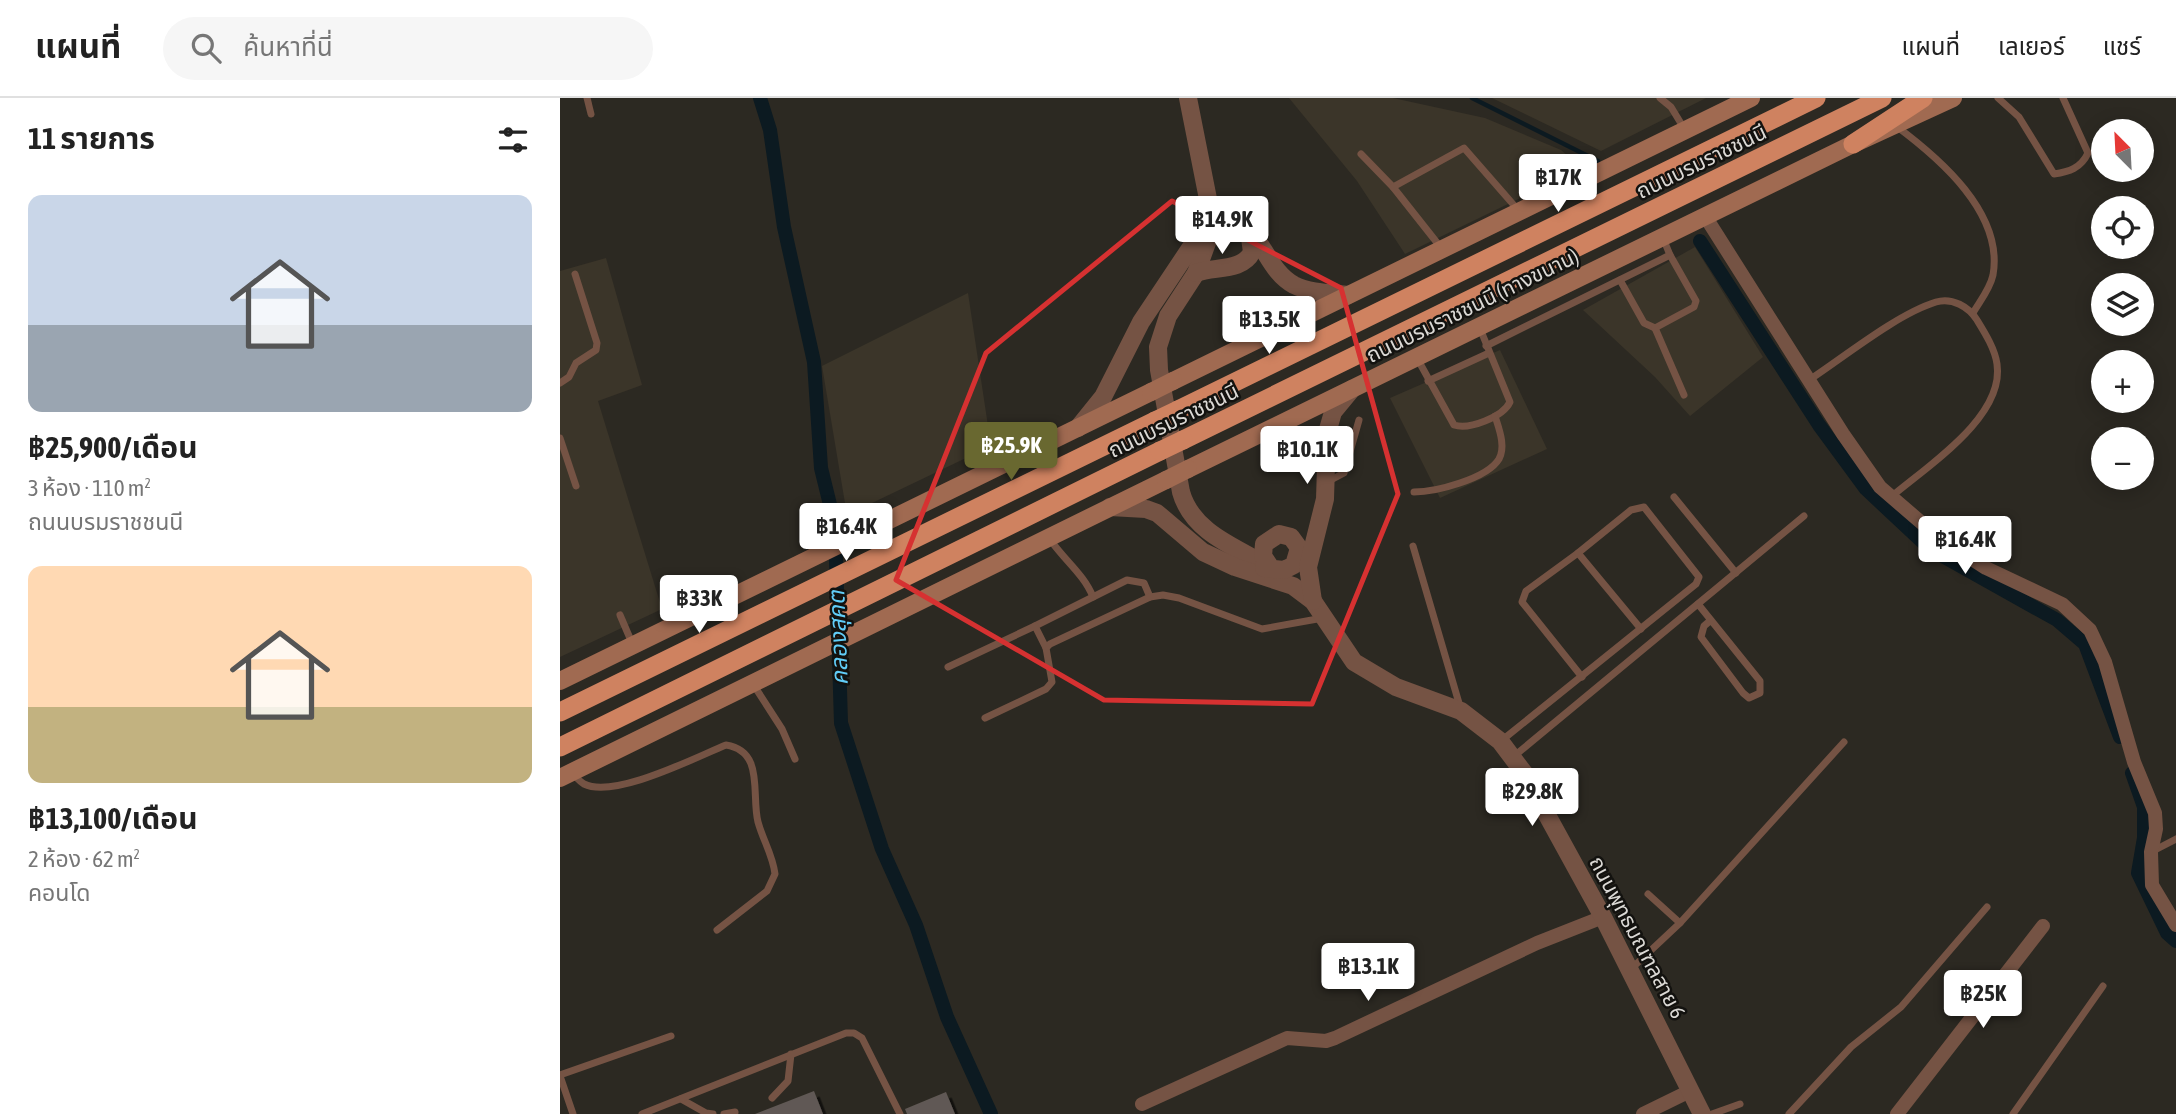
<!DOCTYPE html>
<html lang="th">
<meta charset="utf-8">
<style>
body{margin:0;font-family:"Asap Condensed","Noto Sans Thai",sans-serif;background:#f6f6f6;color:#222;height:100vh;display:flex;flex-direction:column;font-size:26px;white-space:nowrap}
*{box-sizing:border-box;margin:0}
p{font-size:23px;color:#767676}
.icon{flex:none;width:38px;height:38px;fill:none;stroke:currentColor;stroke-width:2;stroke-linecap:round;stroke-linejoin:round}
.map{position:relative;flex:1;overflow:hidden}
.drawer{display:flex;flex-direction:column;background:#fff;width:560px}
.drawer>*{flex:none}
.needle{width:46px;rotate:336deg}
.buttons{position:absolute;left:1531px;top:21px;display:grid;gap:14px}
.buttons a{display:grid;place-items:center;width:63px;height:63px;border-radius:50%;background:#fff;box-shadow:0 4px 18px #0003;font-size:35px}
.price{position:absolute;translate:-50% -60px;padding:0 16px;border-radius:7px;background:#fff;color:#222;font-size:23px;line-height:46px;filter:drop-shadow(0 2px 4px #0008)}
.price::after{content:'';position:absolute;left:50%;top:42px;width:21px;height:16px;margin-left:-10px;background:inherit;clip-path:polygon(0 0,100% 0,50% 100%)}
.price.selected{background:#696830;color:#fff}
ul{padding:0;list-style:none}
li{display:grid;align-content:center;gap:14px;height:371px;padding:0 28px}
li span{display:grid;place-items:center;height:217px;border-radius:14px;color:#555}
li>.icon{margin-inline-start:auto}
span .icon{width:126px;height:126px;fill:#fffc;stroke-width:1}
li b{font-size:30px}
h2{display:flex;justify-content:space-between;align-items:center;height:84px;padding:0 28px;font-size:30px}
header{display:flex;align-items:center;gap:42px;box-sizing:border-box;height:98px;padding:0 35px;background:#fff;border-bottom:2px solid #e0e0e0}
header strong{font-size:33px}
nav{display:flex;gap:38px;margin-inline-start:auto;font-size:24px}
.search{width:490px;height:63px;background:#f6f6f6;display:flex;align-items:center;gap:18px;box-sizing:border-box;padding:0 24px;border-radius:38px;color:#767676;font-size:26px}
main{display:flex;flex:1;min-height:0}
.map>svg:first-child{display:block}
.built{fill:#3b3529}
.lines{fill:none;stroke-linecap:round;stroke-linejoin:round}
.stream{stroke:#0c1a21;stroke-width:4.5}
.canal{stroke:#0c1a21;stroke-width:14}
.building{fill:#605954;filter:url(#shadow)}
.service{stroke:#755344;stroke-width:7}
.minor{stroke:#755344;stroke-width:14}
.tertiary{stroke:#755344;stroke-width:18}
.secondary{stroke:#a06a51;stroke-width:18}
.trunk{stroke:#cf8260;stroke-width:19}
.secondary-bridge{stroke:#a06a51;stroke-width:18}
.trunk-bridge{stroke:#cf8260;stroke-width:19}
.marked{fill:none;stroke:#d63131;stroke-width:5;stroke-linejoin:round}
.labels{text-anchor:middle;dominant-baseline:central;stroke-width:5;stroke-linejoin:round;paint-order:stroke}
.street-label{font-size:21px;fill:#dbd9d5;stroke:#13120f}
.water-label{font-size:23px;font-style:italic;fill:#61cdf8;stroke:#13120f}
</style>
<header>
<strong>แผนที่</strong>
<div class="search"><svg class="icon" aria-label="search" viewBox="0 0 24 24"><circle cx="10" cy="10" r="6"/><path d="M15 15l6 6"/></svg>ค้นหาที่นี่</div>
<nav><a>แผนที่</a><a>เลเยอร์</a><a>แชร์</a></nav>
</header>
<main>
<section class="drawer">
<h2>11 รายการ<svg class="icon" aria-label="filters" viewBox="0 0 24 24"><path d="M4 7h16M4 17h16"/><circle cx="9" cy="7" r="2"/><circle cx="15" cy="17" r="2"/></svg></h2>
<ul>
<li><span style="background:linear-gradient(#c9d6e8 60%,#9aa5b1 0)"><svg class="icon" aria-label="home" viewBox="0 0 24 24"><path d="M3 11l9-7 9 7M6 9v11h12V9"/></svg></span><div><b>฿25,900/เดือน</b><p>3 ห้อง · 110 m²</p><p>ถนนบรมราชชนนี</p></div></li>
<li><span style="background:linear-gradient(#ffd9b3 65%,#c2b280 0)"><svg class="icon" aria-label="home" viewBox="0 0 24 24"><path d="M3 11l9-7 9 7M6 9v11h12V9"/></svg></span><div><b>฿13,100/เดือน</b><p>2 ห้อง · 62 m²</p><p>คอนโด</p></div></li>
</ul>
</section>
<div class="map">
<svg width="1616" height="1016" viewBox="0 0 1616 1016">
<defs>
<filter id="shadow"><feDropShadow dx="5.5" dy="5.5" stdDeviation="0" flood-color="#0009"/></filter>
</defs>
<rect width="100%" height="100%" fill="#2c2922"/>
<g class="built">
<polygon points="729,0 833,0 925,20 1001,52 1022,70 845,156 797,83"/>
<polygon points="932,0 1146,0 1041,53"/>
<polygon points="1135,149 1203,259 1130,318 1095,279 1023,212"/>
<polygon points="46,160 82,287 38,303 102,511 0,559 0,173"/>
<polygon points="408,195 431,348 287,417 262,268"/>
<polygon points="940,252 987,351 880,400 830,300"/>
</g>
<g class="lines">
<polyline class="stream" points="912,0 1038,63"/>
<g class="canal">
<polyline points="200,0 210,32 224,129 254,264 261,370 275,427 281,625 322,751 356,827 387,919 431,1016"/>
<polyline points="1140,143 1259,327 1306,391 1370,451 1497,522 1525,546 1560,639"/>
<polyline points="1572,675 1584,709 1584,740 1578,775 1607,835 1616,843"/>
</g>
</g>
<g class="building">
<polygon points="254,993 263,1016 195,1016"/>
<polygon points="386,994 395,1016 347,1016 345,1011"/>
</g>
<g class="lines">
<g class="service">
<polyline points="27,0 31,16"/>
<polyline points="1100,0 1111,9 1125,32"/>
<path d="M 1438,0 L 1459,19 L 1494,76 C 1509,74 1521,70 1528,55 L 1503,0"/>
<path d="M 1336,28 C 1379,60 1444,115 1433,177 C 1430,191 1420,203 1413,215"/>
<polyline points="801,56 833,89"/>
<polyline points="882,151 833,89 904,50 959,113"/>
<polyline points="1060,182 1084,225 1095,230 1134,209 1136,203 1110,157"/>
<polyline points="1095,230 1124,297"/>
<polyline points="926,248 1110,157 1103,140"/>
<path d="M 857,260 L 894,327 C 909,332 943,319 950,304 L 919,228"/>
<path d="M 1249,282 C 1284,259 1337,216 1376,204 C 1392,199 1409,209 1417,222 C 1425,235 1435,251 1437,266 C 1445,319 1366,369 1331,399"/>
<polyline points="868,283 929,255"/>
<polyline points="0,285 9,279 16,265 36,252 37,245 15,176"/>
<polyline points="0,340 16,388"/>
<polyline points="767,384 784,375 799,322"/>
<path d="M 854,394 C 875,394 927,381 939,361 C 946,348 939,331 935,318"/>
<polyline points="1114,399 1176,475"/>
<path d="M 489,440 C 503,461 524,476 533,499"/>
<polyline points="853,448 901,612"/>
<polyline points="1138,506 1200,583 1200,595 1189,600 1183,595 1141,539 1144,528 1151,522"/>
<polyline points="60,517 72,545"/>
<polyline points="475,528 567,482 584,485 590,499"/>
<polyline points="388,569 475,528 486,550"/>
<polyline points="1022,579 962,504 966,493 1018,455 1081,531"/>
<polyline points="193,586 222,631 235,661"/>
<polyline points="425,620 486,591 492,584 486,550 490,546 590,499 603,497 619,500 702,531 763,520"/>
<polyline points="941,643 1136,486 1139,479 1084,409 1071,412 1018,455"/>
<polyline points="953,659 1244,418"/>
<path d="M 12,675 C 15,678 20,684 24,686 C 55,701 136,659 166,647 C 205,653 191,697 198,724 C 203,742 213,758 215,776 L 207,793 L 157,832"/>
<polyline points="1591,754 1616,741"/>
<polyline points="1088,796 1120,825"/>
<polyline points="1071,871 1120,825 1284,644"/>
<polyline points="0,977 111,938"/>
<polyline points="0,978 13,1016"/>
<polyline points="212,1000 228,983 231,956"/>
<polyline points="121,1001 146,1015 153,1016"/>
<polyline points="82,1016 286,935 294,935 302,940 340,1016"/>
<polyline points="164,1016 175,1014"/>
<polyline points="1152,1016 1180,1006"/>
<polyline points="1229,1016 1291,949 1341,909 1427,809"/>
<polyline points="1453,1016 1543,888"/>
</g>
<g class="minor">
<polyline points="1145,118 1283,336 1320,389 1378,439 1426,470 1502,506 1530,532 1545,564 1574,664 1595,715 1596,731 1591,754 1592,787 1616,827"/>
<polyline points="582,1006 727,940 766,943 775,940 977,845 1043,819"/>
<polyline points="1083,1016 1130,993"/>
<polyline points="1337,1016 1483,828"/>
</g>
<g class="tertiary">
<path d="M 674,124 C 704,135 706,172 734,187 C 750,195 770,195 788,197"/>
<path d="M 684,128 L 666,126 L 651,134 L 636,175 L 608,218 L 598,249 L 599,272 L 621,394 C 632,434 675,449 708,468"/>
<path d="M 636,175 C 654,168 682,174 692,154 L 689,133"/>
<polyline points="518,330 543,299 581,224 635,143 649,106 628,0"/>
<polyline points="550,409 586,411 597,415 643,454 675,469 733,488 753,503 794,564 836,589 901,613 940,643 964,675 1043,819 1142,1016"/>
<polyline points="704,470 724,472 734,467 739,450 731,439 719,436 704,446 703,458 711,470"/>
<polyline points="753,503 748,469 765,401 767,335 773,314 792,291"/>
</g>
<g class="secondary">
<polyline points="613,283 1191,0"/>
<polyline points="628,371 1293,46 1393,0"/>
<polyline points="0,583 591,294"/>
<polyline points="0,680 606,382"/>
</g>
<g class="trunk">
<polyline points="1293,46 1363,0"/>
<polyline points="618,312 1256,0"/>
<polyline points="623,342 1322,0"/>
<polyline points="0,614 595,323"/>
<polyline points="0,649 600,353"/>
</g>
<g class="secondary-bridge">
<polyline points="591,294 613,283"/>
<polyline points="606,382 628,371"/>
</g>
<g class="trunk-bridge">
<polyline points="595,323 618,312"/>
<polyline points="600,353 623,342"/>
</g>
</g>
<path class="marked" d="M 612,103 L 781,190 L 838,396 L 752,606 L 544,602 L 336,482 L 426,255 Z"/>
<g class="labels">
<g class="street-label">
<text transform="translate(1141 63) rotate(-26)">ถนนบรมราชชนนี</text>
<text transform="translate(912 207) rotate(-26)">ถนนบรมราชชนนี (ทางขนาน)</text>
<text transform="translate(613 322) rotate(-26)">ถนนบรมราชชนนี</text>
<text transform="translate(1078 839) rotate(62)">ถนนพุทธมณฑลสาย 6</text>
</g>
<g class="water-label">
<text transform="translate(278 540) rotate(-92)">คลองสุคต</text>
</g>
</g>
</svg>
<div class="buttons">
<a><svg class="needle" viewBox="-14 -14 28 28"><path d="M0-13l5 13h-10z" fill="#e53935"/><path d="M0 13l5-13h-10z" fill="#767676"/></svg></a>
<a><svg class="icon" aria-label="locate" viewBox="0 0 24 24"><circle cx="12" cy="12" r="6"/><path d="M12 2v4M12 18v4M2 12h4M18 12h4"/></svg></a>
<a><svg class="icon" aria-label="layers" viewBox="0 0 24 24"><path d="M12 4l9 5-9 5-9-5zM3 14l9 5 9-5"/></svg></a>
<a>+</a>
<a>−</a>
</div>
<b class="price" style="left:998px;top:116px">฿17K</b>
<b class="price" style="left:662px;top:158px">฿14.9K</b>
<b class="price" style="left:709px;top:258px">฿13.5K</b>
<b class="price selected" style="left:451px;top:384px">฿25.9K</b>
<b class="price" style="left:747px;top:388px">฿10.1K</b>
<b class="price" style="left:286px;top:465px">฿16.4K</b>
<b class="price" style="left:1405px;top:478px">฿16.4K</b>
<b class="price" style="left:139px;top:537px">฿33K</b>
<b class="price" style="left:972px;top:730px">฿29.8K</b>
<b class="price" style="left:808px;top:905px">฿13.1K</b>
<b class="price" style="left:1423px;top:932px">฿25K</b>
</div>
</main>
